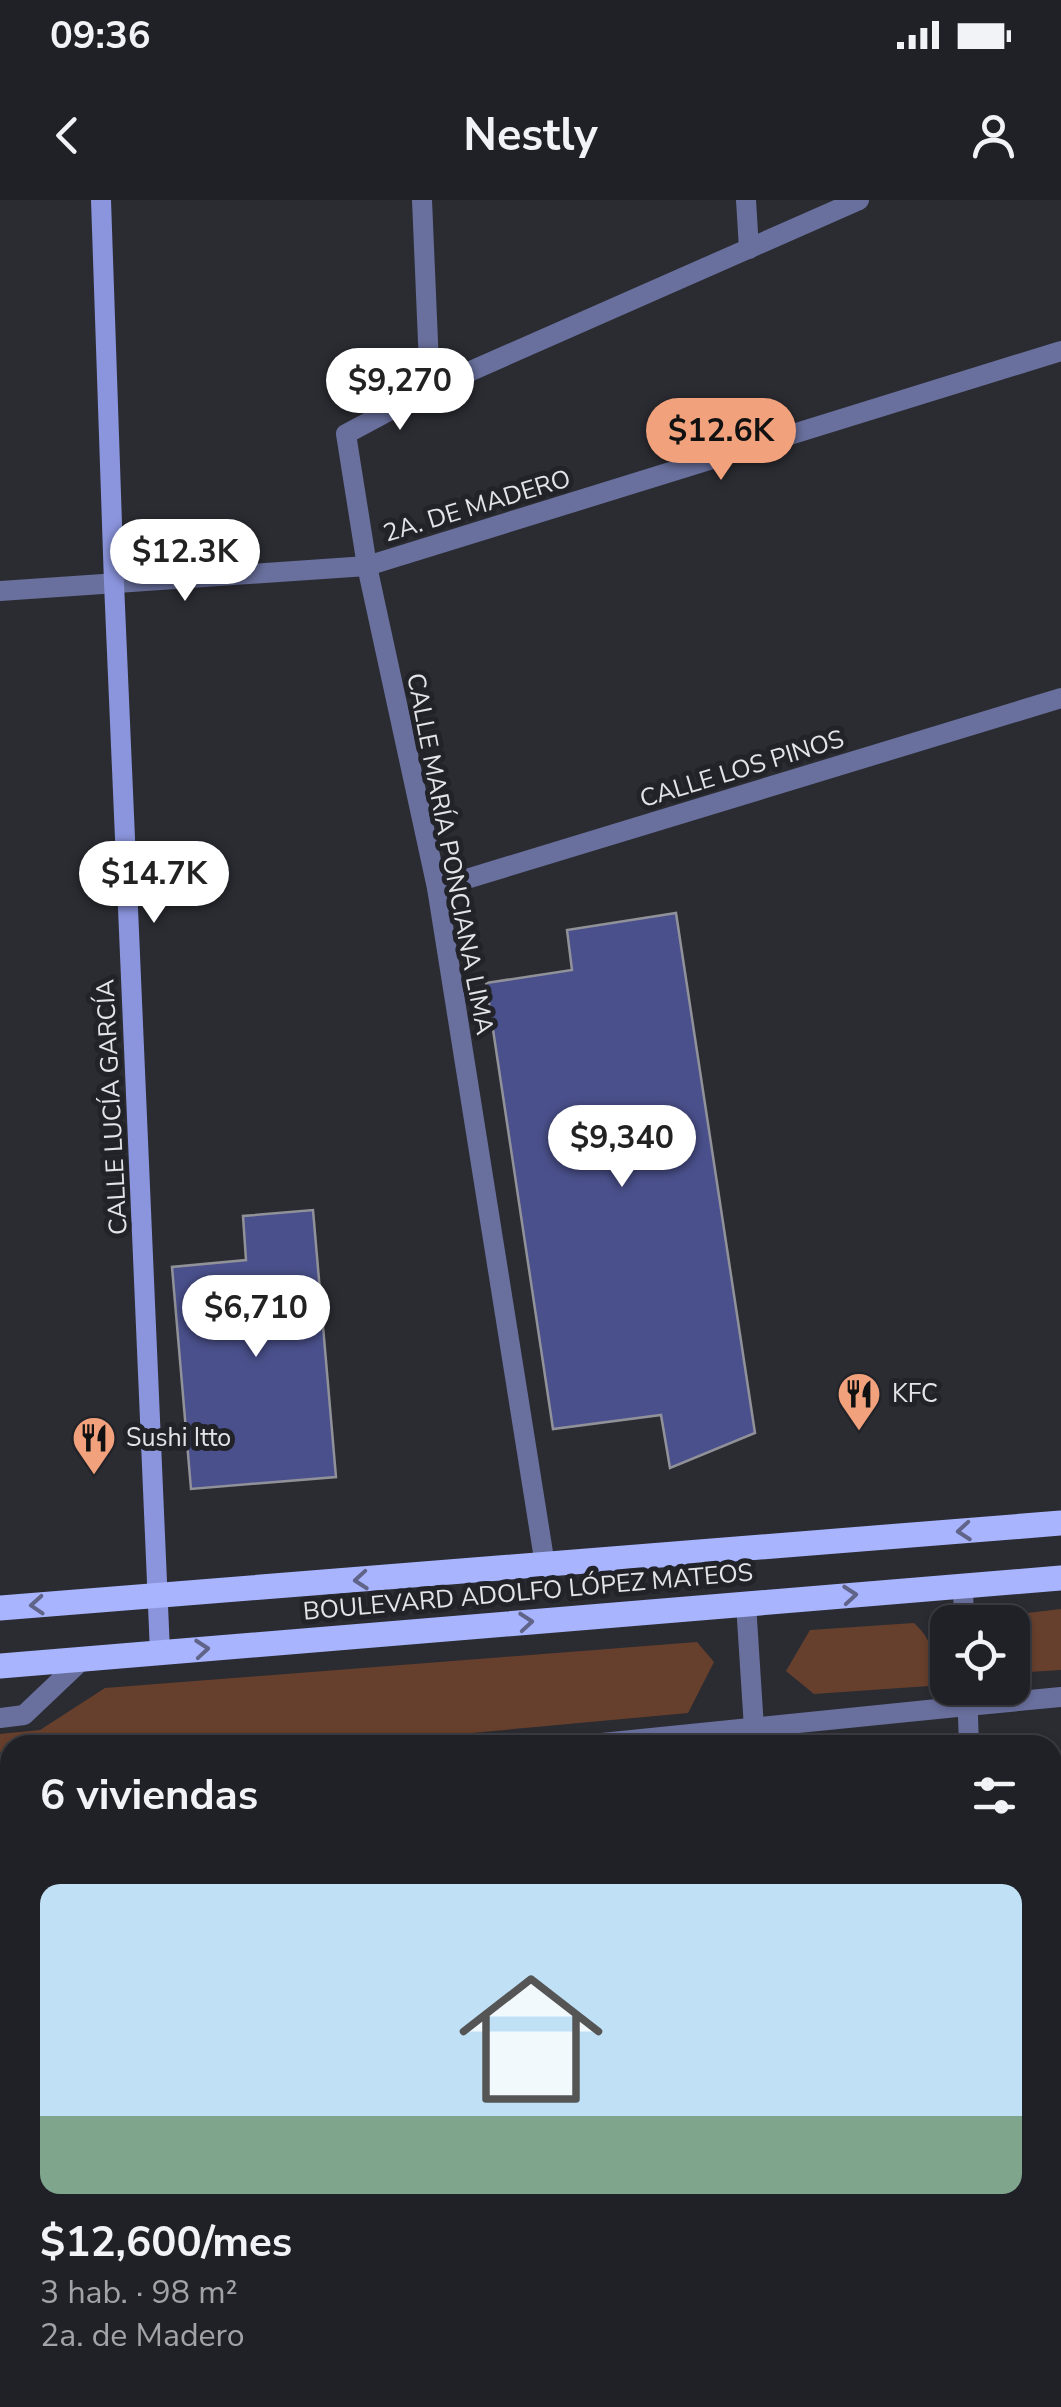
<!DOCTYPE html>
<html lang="es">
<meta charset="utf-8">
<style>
body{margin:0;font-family:"Nunito Sans",sans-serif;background:#28292e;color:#f1f3f6;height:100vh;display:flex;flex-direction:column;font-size:38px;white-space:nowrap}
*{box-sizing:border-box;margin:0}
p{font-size:32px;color:#a2a3a7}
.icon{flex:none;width:55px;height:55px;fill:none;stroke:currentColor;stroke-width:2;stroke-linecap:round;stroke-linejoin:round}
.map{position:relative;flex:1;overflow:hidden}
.sheet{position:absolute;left:0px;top:1535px;width:1062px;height:672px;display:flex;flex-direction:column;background:#202126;border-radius:30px 30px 0 0;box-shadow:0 2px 8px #0004,0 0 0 2px #3d3e43}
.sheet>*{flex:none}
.fabs{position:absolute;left:930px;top:1405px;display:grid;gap:20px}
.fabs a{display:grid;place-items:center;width:100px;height:100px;border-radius:20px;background:#202126;box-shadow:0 2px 8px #0004,0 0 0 2px #3d3e43;font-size:50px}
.price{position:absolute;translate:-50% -85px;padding:0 22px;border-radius:35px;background:#fff;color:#222;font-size:32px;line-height:65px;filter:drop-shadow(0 2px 5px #0008)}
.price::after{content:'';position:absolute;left:50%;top:60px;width:30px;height:22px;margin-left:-15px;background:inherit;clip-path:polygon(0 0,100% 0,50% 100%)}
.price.active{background:#f1a17c;color:#111}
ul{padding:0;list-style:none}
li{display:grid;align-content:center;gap:20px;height:530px;padding:0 40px}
li span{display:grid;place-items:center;height:310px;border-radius:20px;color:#555}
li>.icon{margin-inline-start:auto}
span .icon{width:180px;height:180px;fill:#fffc;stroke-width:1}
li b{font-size:42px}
h2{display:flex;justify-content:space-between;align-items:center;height:120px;padding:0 40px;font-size:42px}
.status{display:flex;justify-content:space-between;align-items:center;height:70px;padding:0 50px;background:#202126;direction:ltr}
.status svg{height:28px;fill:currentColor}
header{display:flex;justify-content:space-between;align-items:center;height:130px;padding:0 40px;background:#202126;font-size:45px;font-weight:700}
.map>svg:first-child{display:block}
.green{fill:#673f2d}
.building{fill:#4a508b;stroke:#919299;stroke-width:2.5}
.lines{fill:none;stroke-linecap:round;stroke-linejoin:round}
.lane{stroke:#69709d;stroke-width:20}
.street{stroke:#69709d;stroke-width:20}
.secondary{stroke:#8b95dd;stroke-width:20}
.primary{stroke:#a9b4fe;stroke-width:25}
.oneway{stroke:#5f6488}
.labels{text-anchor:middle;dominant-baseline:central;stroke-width:10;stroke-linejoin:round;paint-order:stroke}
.street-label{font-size:25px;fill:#e4e4e8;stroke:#222328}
.poi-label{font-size:25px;fill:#e4e4e8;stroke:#222328;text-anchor:start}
</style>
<div class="status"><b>09:36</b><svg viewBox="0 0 49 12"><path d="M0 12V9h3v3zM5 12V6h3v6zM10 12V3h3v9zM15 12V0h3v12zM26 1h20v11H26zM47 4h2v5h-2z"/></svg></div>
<header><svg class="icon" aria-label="back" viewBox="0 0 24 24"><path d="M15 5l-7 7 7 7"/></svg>Nestly<svg class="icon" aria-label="person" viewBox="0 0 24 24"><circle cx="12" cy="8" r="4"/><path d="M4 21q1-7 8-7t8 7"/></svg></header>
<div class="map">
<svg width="1061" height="2207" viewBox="0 0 1061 2207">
<rect width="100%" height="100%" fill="#2b2c32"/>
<g class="green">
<polygon points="1061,1409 1061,1470 1013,1473 1013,1443 1027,1413"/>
<path d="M 914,1423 C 935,1443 935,1458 929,1486 L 814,1494 L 786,1471 L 810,1430 Z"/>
<polygon points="697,1442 714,1462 688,1513 341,1545 118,1545 113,1540 63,1545 10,1545 10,1551 0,1552 0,1534 40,1530 105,1488"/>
</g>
<g class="building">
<polygon points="676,713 755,1233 670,1268 661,1215 553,1229 486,783 572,770 567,730"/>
<polygon points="313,1010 336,1277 191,1289 172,1067 246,1060 243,1016"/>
<polygon points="0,1777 10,1777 10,2198 251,2198 252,2207 0,2207"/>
<polygon points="111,2198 251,2198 252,2207 112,2207"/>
<polygon points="377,2198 711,2198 712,2207 378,2207"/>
<polygon points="377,2198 711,2198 712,2207 378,2207"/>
</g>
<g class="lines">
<g class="lane">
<polyline points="746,1404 754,1528"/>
<polyline points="0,1518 24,1515 83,1459"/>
<polyline points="582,1545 967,1506"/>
<polyline points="0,1614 10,1613"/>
<polyline points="0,1706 10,1705"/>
</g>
<g class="street">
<polyline points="422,0 430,189"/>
<polyline points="746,0 749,49"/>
<polyline points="0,391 367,366 1061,151"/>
<polyline points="437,688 1061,498"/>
<polyline points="545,1365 437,688 367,366 346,234 430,189 859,0"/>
<polyline points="963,1386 964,1422"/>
<polyline points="967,1488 969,1545"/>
<polyline points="967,1506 1061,1497"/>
<polyline points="997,2198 997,2207"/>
</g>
<polyline class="secondary" points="101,0 114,383 160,1452"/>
<g class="primary">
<polyline points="0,1408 1061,1323"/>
<polyline points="0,1466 1061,1378"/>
</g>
</g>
<defs><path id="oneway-chevron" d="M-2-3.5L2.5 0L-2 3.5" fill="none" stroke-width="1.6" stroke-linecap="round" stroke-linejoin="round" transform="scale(2.5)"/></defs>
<g class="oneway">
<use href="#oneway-chevron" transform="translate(964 1331) rotate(175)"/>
<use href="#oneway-chevron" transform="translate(361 1380) rotate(175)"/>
<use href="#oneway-chevron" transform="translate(850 1395) rotate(-5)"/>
<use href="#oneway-chevron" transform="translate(37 1405) rotate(176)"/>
<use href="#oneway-chevron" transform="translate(526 1422) rotate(-5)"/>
<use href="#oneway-chevron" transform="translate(202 1449) rotate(-5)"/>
</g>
<defs>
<symbol id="restaurant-pin" viewBox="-11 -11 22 30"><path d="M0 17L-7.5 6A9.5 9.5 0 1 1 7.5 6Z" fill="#f1a17c" stroke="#222328"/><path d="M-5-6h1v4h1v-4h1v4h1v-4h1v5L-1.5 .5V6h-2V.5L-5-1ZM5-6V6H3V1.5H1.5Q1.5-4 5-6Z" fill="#111"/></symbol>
</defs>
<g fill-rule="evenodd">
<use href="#restaurant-pin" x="834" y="1169" width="50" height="68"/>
<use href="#restaurant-pin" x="69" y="1213" width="50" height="68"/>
</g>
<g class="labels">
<g class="street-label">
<text transform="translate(477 306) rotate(-17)">2A. DE MADERO</text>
<text transform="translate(742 569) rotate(-17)">CALLE LOS PINOS</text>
<text transform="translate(450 654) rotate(79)">CALLE MARÍA PONCIANA LIMA</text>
<text transform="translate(112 907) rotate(-93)">CALLE LUCÍA GARCÍA</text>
<text transform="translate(528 1392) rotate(-5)">BOULEVARD ADOLFO LÓPEZ MATEOS</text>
</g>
<g class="poi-label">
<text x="892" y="1194">KFC</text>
<text x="126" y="1238">Sushi Itto</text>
</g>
</g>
</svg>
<div class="fabs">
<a><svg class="icon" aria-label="locate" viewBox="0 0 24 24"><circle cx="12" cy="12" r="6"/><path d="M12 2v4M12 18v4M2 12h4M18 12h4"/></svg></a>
</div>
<b class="price" style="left:400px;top:233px">$9,270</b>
<b class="price active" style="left:721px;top:283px">$12.6K</b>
<b class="price" style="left:185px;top:404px">$12.3K</b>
<b class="price" style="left:154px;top:726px">$14.7K</b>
<b class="price" style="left:622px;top:990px">$9,340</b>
<b class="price" style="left:256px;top:1160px">$6,710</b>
<section class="sheet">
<h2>6 viviendas<svg class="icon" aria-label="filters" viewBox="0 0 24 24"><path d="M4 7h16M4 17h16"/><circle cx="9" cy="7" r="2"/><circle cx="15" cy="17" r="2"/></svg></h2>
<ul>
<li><span style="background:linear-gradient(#bfe0f5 75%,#7fa58c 0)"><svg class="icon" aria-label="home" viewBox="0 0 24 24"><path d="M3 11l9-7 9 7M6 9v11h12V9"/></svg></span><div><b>$12,600/mes</b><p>3 hab. · 98 m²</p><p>2a. de Madero</p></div></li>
</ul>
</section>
</div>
